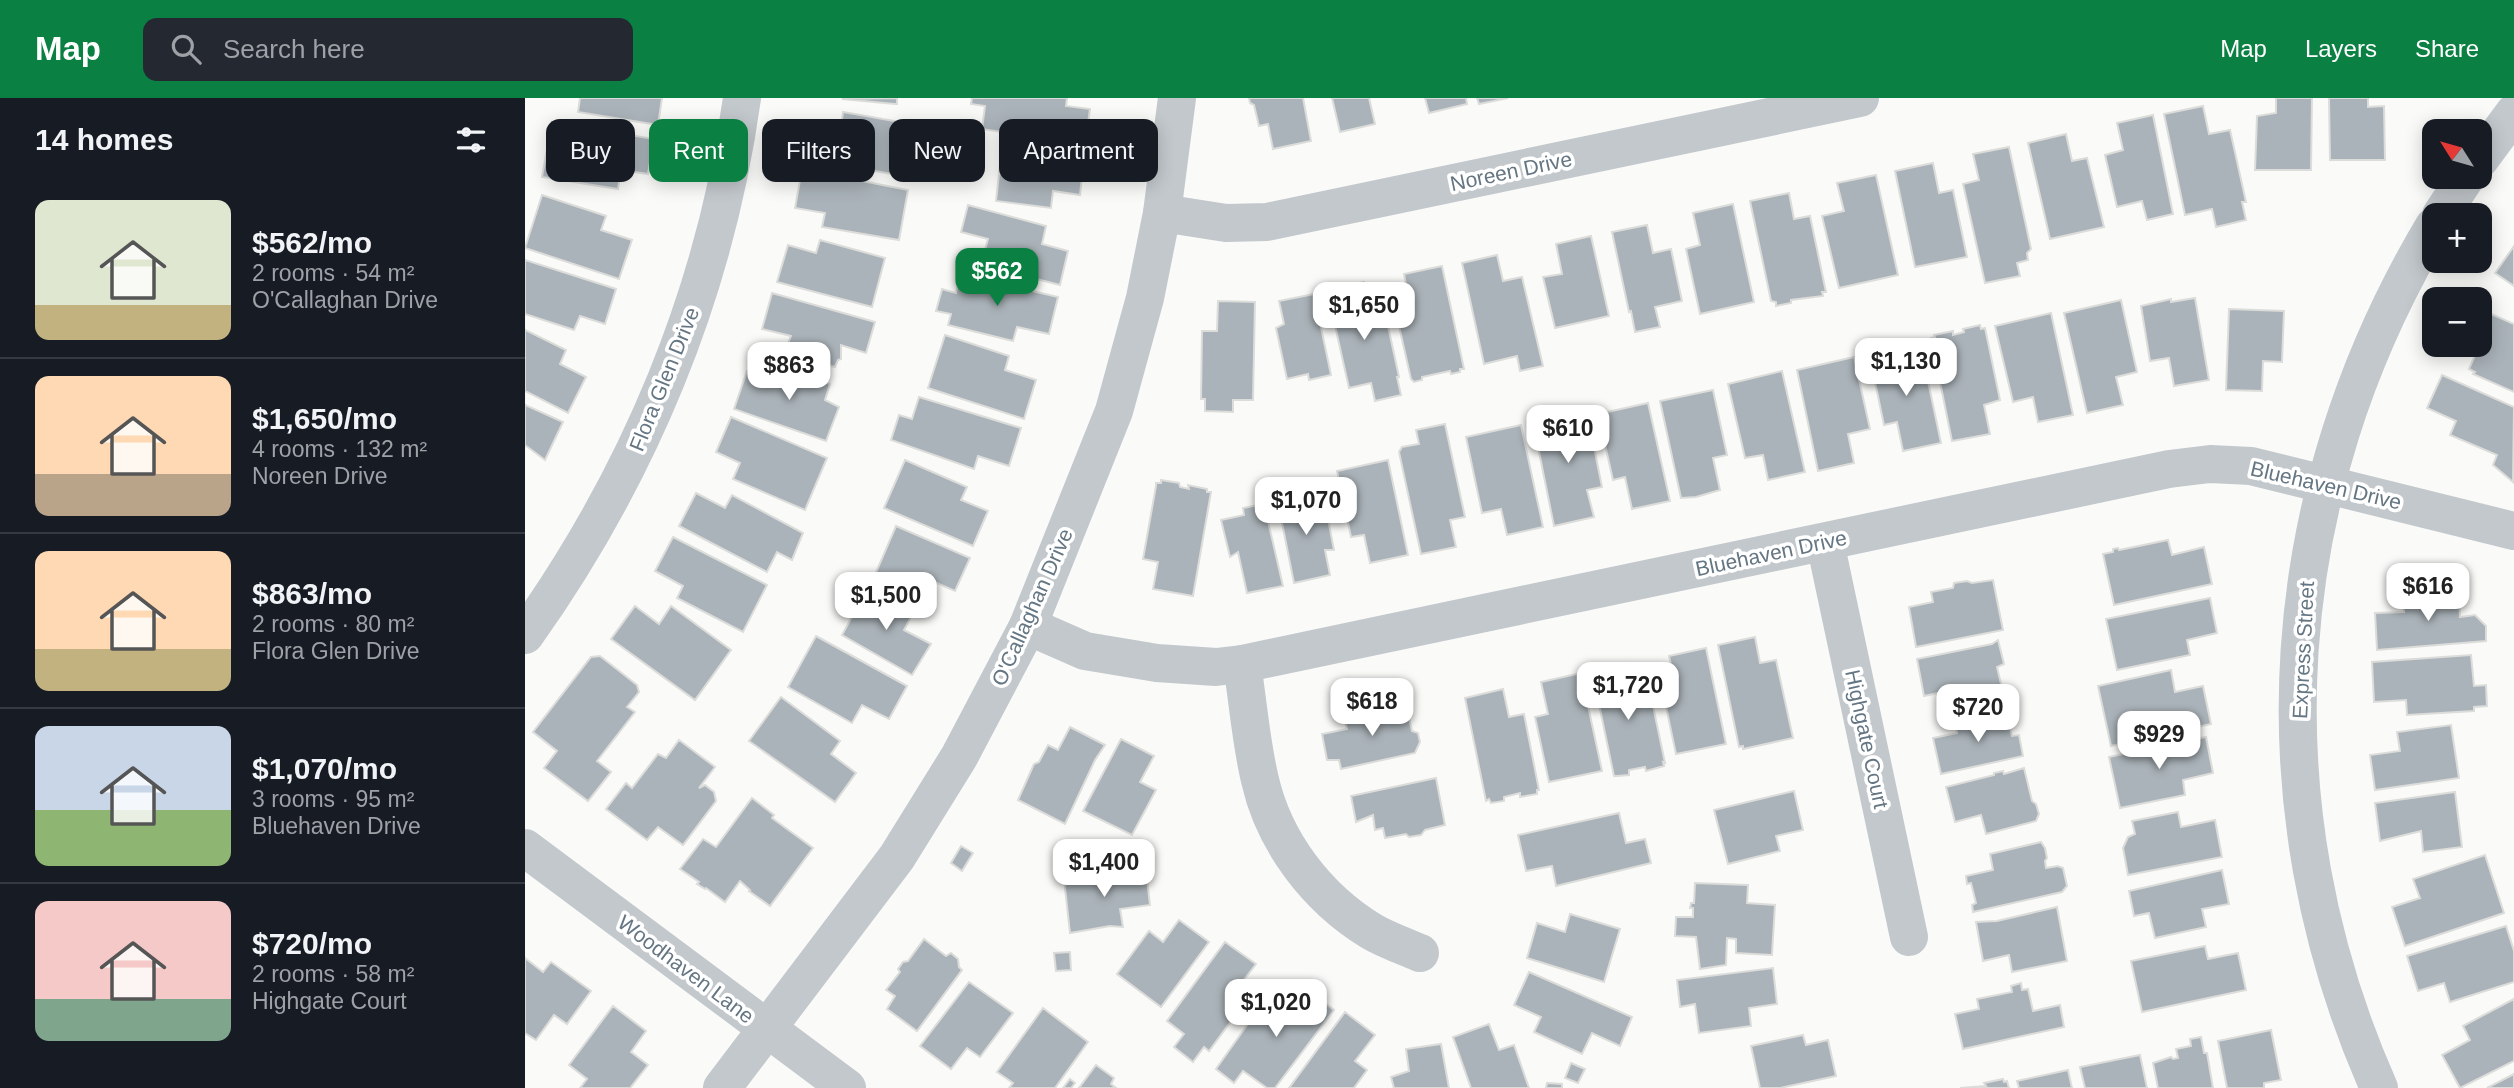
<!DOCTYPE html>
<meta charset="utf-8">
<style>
body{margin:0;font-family:Arial,sans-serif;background:#242831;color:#f1f3f6;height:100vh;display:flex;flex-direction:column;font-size:26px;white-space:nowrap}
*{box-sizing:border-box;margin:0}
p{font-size:23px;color:#9ea1a6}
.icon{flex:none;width:38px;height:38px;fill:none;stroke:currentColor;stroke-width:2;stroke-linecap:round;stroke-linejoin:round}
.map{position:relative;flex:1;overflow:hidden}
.sheet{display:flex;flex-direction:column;background:#171b24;width:525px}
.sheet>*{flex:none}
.hud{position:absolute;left:21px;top:21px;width:665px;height:63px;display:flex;gap:14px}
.needle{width:46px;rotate:307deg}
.buttons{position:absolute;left:1897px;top:21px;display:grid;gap:14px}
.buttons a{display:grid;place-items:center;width:70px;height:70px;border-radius:14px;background:#171b24;box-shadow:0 4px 18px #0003;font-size:35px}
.price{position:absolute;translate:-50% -60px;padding:0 16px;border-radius:14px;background:#fff;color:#222;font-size:23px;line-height:46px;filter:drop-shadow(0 2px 4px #0008)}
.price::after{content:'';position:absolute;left:50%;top:42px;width:21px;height:16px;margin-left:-10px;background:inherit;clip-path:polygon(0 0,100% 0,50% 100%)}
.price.current{background:#0b8043;color:#fff}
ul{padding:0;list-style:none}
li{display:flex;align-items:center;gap:21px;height:175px;padding:0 35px}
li+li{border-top:2px solid #363941}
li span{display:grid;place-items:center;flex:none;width:196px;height:140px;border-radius:14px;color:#555}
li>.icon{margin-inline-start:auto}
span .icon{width:84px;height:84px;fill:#fffc;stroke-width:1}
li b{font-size:30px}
h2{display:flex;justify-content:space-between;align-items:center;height:84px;padding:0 35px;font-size:30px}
.pill{padding:0 24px;border-radius:14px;background:#171b24;box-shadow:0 4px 18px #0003;font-size:24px;line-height:63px}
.pill.current{background:#0b8043;color:#fff}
header{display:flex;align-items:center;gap:42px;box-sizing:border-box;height:98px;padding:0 35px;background:#0b8043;color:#fff}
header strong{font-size:33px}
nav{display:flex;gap:38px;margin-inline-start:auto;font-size:24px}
.search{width:490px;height:63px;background:#242831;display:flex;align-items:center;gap:18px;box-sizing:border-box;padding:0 24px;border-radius:14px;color:#9ea1a6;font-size:26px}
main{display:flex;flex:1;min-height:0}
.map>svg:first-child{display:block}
.building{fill:#aab3b9;stroke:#dcdcda;stroke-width:2}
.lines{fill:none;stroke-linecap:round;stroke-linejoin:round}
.minor{stroke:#c3c8cc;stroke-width:38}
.tertiary{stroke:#c3c8cc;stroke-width:38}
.labels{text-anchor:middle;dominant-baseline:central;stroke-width:7;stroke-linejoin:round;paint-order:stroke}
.street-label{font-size:21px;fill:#657683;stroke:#fff}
</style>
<header>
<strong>Map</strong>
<div class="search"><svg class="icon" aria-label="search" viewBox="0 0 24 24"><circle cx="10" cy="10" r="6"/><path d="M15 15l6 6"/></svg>Search here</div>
<nav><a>Map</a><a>Layers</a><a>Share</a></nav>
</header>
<main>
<section class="sheet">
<h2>14 homes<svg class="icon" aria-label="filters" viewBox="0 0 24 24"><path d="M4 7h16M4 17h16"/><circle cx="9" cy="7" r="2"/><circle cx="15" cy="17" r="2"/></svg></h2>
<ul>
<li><span style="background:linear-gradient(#dfe7d0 75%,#c2b280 0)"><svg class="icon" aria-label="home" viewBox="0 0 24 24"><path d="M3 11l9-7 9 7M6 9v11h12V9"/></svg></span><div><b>$562/mo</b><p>2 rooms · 54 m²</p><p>O'Callaghan Drive</p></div></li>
<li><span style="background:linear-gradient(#ffd9b3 70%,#b9a48a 0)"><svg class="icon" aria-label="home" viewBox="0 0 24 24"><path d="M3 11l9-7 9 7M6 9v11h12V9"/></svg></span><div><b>$1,650/mo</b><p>4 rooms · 132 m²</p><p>Noreen Drive</p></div></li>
<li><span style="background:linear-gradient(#ffd9b3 70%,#c2b280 0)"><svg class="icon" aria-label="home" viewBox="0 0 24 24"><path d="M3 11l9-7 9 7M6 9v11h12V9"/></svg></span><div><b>$863/mo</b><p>2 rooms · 80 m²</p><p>Flora Glen Drive</p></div></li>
<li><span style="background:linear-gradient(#c9d6e8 60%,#8fb573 0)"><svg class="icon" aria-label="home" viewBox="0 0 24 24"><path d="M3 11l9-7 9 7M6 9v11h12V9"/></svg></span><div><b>$1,070/mo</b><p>3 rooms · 95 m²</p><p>Bluehaven Drive</p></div></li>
<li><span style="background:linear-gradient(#f6c9c9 70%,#7fa58c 0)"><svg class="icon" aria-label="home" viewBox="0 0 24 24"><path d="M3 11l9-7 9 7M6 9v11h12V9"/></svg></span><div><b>$720/mo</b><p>2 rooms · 58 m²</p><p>Highgate Court</p></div></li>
</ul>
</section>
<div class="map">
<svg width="1989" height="990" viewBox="0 0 1989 990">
<rect width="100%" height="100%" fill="#fafaf8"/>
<g class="building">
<polygon points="55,0 137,0 133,27 53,14"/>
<polygon points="372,0 372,6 370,6 317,1"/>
<polygon points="447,0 542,0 541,8 565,11 560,47 457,31 460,8 446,6"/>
<polygon points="724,0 778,0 786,43 748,51 743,26 734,28 729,7 725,5"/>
<polygon points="807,0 844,0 850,26 815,34"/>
<polygon points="900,0 941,0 942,6 904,15"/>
<polygon points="952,0 983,0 954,6"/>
<polygon points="1751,0 1787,0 1786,72 1730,72 1732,18 1751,15"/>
<polygon points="1804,0 1843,0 1843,9 1859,8 1860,62 1805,62"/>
<polygon points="1678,8 1684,36 1705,32 1721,104 1717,104 1721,122 1691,129 1687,111 1660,117 1639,16"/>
<polygon points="318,14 392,27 391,35 406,38 402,57 388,54 383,79 278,60 285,23 316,29"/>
<polygon points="1628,17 1648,116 1622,122 1617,103 1592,109 1580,57 1598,52 1592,25"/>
<polygon points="27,24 129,41 123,76 96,72 93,91 17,79"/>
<polygon points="1541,36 1547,63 1562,60 1579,129 1525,141 1503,45"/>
<polygon points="477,48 559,57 555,97 528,93 526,110 471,103"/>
<polygon points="1484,49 1506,151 1502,155 1503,162 1492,165 1495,178 1460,185 1438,86 1454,82 1448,56"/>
<polygon points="1408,65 1414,95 1428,92 1442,159 1390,169 1370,73"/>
<polygon points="277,71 383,92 374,142 297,129 300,115 270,110"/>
<polygon points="1351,77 1373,177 1314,190 1297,118 1319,113 1312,85"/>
<polygon points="1264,95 1269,121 1285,118 1301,194 1297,194 1298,198 1266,202 1266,205 1251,208 1251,204 1246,203 1225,103"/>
<polygon points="17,97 81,118 76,132 107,142 94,181 0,150"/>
<polygon points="1208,106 1229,204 1175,216 1161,151 1175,147 1168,115"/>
<polygon points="443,107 521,128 517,146 543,153 535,187 456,167 463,141 436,134"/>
<polygon points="1122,127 1128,155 1146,151 1157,203 1130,209 1135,229 1110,234 1106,213 1104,214 1087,134"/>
<polygon points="1066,138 1084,218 1030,230 1018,179 1037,176 1031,146"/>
<polygon points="295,142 360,160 347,209 252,184 263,147 291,155"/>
<polygon points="1989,148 1989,188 1970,175"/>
<polygon points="972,157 978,183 997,179 1018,268 995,273 992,258 959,266 937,165"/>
<polygon points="0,162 91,191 80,226 55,218 49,232 0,216"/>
<polygon points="917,168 939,271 935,271 935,274 926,276 925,273 897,279 897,282 889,284 886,281 869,206 884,203 879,176"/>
<polygon points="435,176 533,199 524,236 492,229 488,243 423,227 426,216 411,213 417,191 431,195"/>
<polygon points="839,184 846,217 860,214 874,279 872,279 876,297 850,303 846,285 824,290 802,192"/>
<polygon points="247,195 350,224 341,255 316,247 316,261 313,262 310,269 259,255 266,238 237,231"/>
<polygon points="789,196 806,277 784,282 783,276 762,281 751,230 759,226 754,203"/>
<polygon points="1670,200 1684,282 1649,288 1644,260 1625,263 1616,208 1646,201 1646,204"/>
<polygon points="1596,202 1612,274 1591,279 1598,307 1562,315 1539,215"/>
<polygon points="693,203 730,204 728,302 708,302 708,314 680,313 680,301 676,301 677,233 692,233"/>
<polygon points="1704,211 1759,213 1757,264 1738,263 1737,293 1701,292"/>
<polygon points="1955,211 1989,226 1989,294 1948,276 1950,274 1944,271 1951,255 1933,247 1955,247"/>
<polygon points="1526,215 1548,317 1513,324 1508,299 1488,304 1470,228"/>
<polygon points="1455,227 1456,231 1460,230 1475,302 1459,307 1465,336 1427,343 1406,240 1410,239 1409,237 1428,233 1428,237 1439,234 1438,231"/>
<polygon points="0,232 41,252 35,266 61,279 43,315 0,293"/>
<polygon points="420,237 484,258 480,272 511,282 499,321 403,290"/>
<polygon points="1396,250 1416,345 1378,353 1372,324 1359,327 1345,260"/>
<polygon points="1329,259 1345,331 1323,336 1329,365 1293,373 1272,272"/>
<polygon points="253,267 305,286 300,302 314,309 301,343 209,311 222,273 248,282"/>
<polygon points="1257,273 1280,374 1243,382 1238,357 1220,360 1203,286"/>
<polygon points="1917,277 1989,309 1988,384 1968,367 1972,357 1925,337 1931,323 1902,310"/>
<polygon points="1188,292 1202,357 1188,360 1195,392 1171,399 1156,400 1135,303"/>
<polygon points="394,299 496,330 484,368 453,358 449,371 366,342 374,317 387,321"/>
<polygon points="1123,305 1145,403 1107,411 1100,379 1088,382 1073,316"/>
<polygon points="0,307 38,324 20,362 0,347"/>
<polygon points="1058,311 1062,314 1077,389 1062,392 1069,419 1029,428 1008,324 1014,323 1014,320 1042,319 1039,315"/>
<polygon points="206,319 302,360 280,412 208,381 215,365 191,354"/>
<polygon points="920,326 940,419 925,422 931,449 896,456 874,354 877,349 894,346 891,332"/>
<polygon points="996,327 1018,429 982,437 976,411 957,415 941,339"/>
<polygon points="380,362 442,389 436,402 463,413 448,448 359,410"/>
<polygon points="863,362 883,457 845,465 839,437 826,439 812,373"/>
<polygon points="636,382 654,385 655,389 664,391 663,387 682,391 682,394 686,394 668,498 628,491 633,464 618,461 631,388 631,385 636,385"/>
<polygon points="171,395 200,410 207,397 278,435 267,462 252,454 242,474 154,428"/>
<polygon points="774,398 777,405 799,400 809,452 800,452 805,477 769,485 753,405 753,402"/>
<polygon points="739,406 758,488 722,495 713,454 705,459 696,422 719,417 718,410"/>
<polygon points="371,428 445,460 430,493 405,482 397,499 349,479"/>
<polygon points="148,439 242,487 218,534 152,500 158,488 130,473"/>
<polygon points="1643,442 1647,457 1679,449 1687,486 1589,507 1578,456 1588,454 1588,451 1593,450 1594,452"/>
<polygon points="1468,482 1478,532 1391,549 1384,509 1408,504 1406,494 1428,490 1429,485 1442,483 1447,485"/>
<polygon points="342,491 388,515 379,532 406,546 387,577 317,537"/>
<polygon points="1934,493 1935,519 1950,517 1961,528 1961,543 1852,552 1850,515 1879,514 1878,496"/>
<polygon points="1685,500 1692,535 1662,542 1665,557 1592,572 1581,521"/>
<polygon points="110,508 134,526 146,508 206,552 170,602 86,541"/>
<polygon points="291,538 382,588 364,621 337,607 327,625 263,589"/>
<polygon points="1230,539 1235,565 1251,562 1268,640 1218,651 1218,648 1214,649 1193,547"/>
<polygon points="1473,542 1479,566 1472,569 1477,590 1473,591 1475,601 1456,605 1453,595 1425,601 1423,593 1399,598 1392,561 1467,546"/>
<polygon points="1181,550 1201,646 1151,656 1137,590 1151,587 1144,558"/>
<polygon points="1946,557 1949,588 1961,587 1962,608 1949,609 1949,613 1882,617 1881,602 1849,604 1847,564"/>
<polygon points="75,558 112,587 114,594 102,609 110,614 72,663 86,674 63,703 19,670 32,653 8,634 66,559"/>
<polygon points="1102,565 1108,592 1124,589 1140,665 1138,664 1139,668 1121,673 1120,669 1104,672 1104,677 1092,678 1089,678 1067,573"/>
<polygon points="1646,572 1650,594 1678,588 1686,626 1586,648 1573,588"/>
<polygon points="1056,575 1077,673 1024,684 1010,619 1023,616 1016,584"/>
<polygon points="978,591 984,619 999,616 1014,692 1012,692 1012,696 995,699 995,695 979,699 979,703 966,705 964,701 961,703 940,600"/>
<polygon points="256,599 315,643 306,656 331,675 310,704 224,643"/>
<polygon points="881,607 887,633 893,635 895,644 890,655 816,671 814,662 802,662 797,636 822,631 819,620 842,615 844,610 855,608 860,612"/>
<polygon points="1481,615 1487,638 1494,637 1498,658 1416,676 1408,640 1432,635 1430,626"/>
<polygon points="1926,627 1934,680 1850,692 1845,657 1875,653 1872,634"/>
<polygon points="545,629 580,647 570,662 540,726 493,702 509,666 514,664 523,647 533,652"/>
<polygon points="1681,639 1688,675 1658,682 1660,697 1595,710 1584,659"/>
<polygon points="596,641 629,658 615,684 631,692 607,737 558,713"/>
<polygon points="154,642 190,669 174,690 180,687 189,694 191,703 158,747 133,729 122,742 81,711 101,685 107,690 133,656 141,660"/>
<polygon points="1499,670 1507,703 1511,706 1514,716 1511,723 1461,736 1456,717 1430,724 1421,689 1469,677 1469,675 1478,673 1479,676"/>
<polygon points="911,680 920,727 900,732 896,737 884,739 881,736 860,740 858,730 850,732 848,717 831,724 826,698"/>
<polygon points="1269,693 1278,732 1251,738 1255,753 1203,766 1189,712"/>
<polygon points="1930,694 1937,749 1898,754 1896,733 1855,743 1850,705"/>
<polygon points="227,700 249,717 247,720 288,750 245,808 224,793 225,792 215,783 200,804 181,790 180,791 172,786 174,784 155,771 178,741 191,749"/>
<polygon points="1653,714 1656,729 1690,722 1697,759 1603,777 1598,750 1603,739 1610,736 1607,723"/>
<polygon points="1094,715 1101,745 1120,741 1126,765 1031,788 1027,768 1001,773 993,737"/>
<polygon points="1516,744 1520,750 1522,760 1520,763 1521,770 1533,768 1538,770 1542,788 1537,794 1448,814 1447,807 1451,805 1446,785 1442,786 1441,778 1468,772 1465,756"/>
<polygon points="436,748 448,755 437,773 426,765"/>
<polygon points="1960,757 1979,815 1880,848 1867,809 1895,800 1888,781"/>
<polygon points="1697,772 1704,806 1677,811 1681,829 1630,840 1624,815 1609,818 1604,793"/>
<polygon points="621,773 625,807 595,811 598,829 585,828 545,835 539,781"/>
<polygon points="1170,785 1223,787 1222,805 1250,807 1247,857 1211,855 1211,841 1202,840 1201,867 1175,871 1171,839 1150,838 1151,819 1168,819 1168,810 1165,810 1166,805 1169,805"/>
<polygon points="1532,809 1542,863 1487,874 1484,857 1458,863 1451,824 1472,823"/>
<polygon points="1045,816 1095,831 1079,884 1002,860 1012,825 1040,834"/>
<polygon points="654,822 684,844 636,909 592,876 624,833 638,844"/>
<polygon points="1981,828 1989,853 1989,884 1925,904 1919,885 1893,893 1882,858"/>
<polygon points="399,841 421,858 426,855 433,861 434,869 437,872 392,933 362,911 370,898 361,892 375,874 373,871 378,864 383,863"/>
<polygon points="700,844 731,866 712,891 724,899 684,953 679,949 668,964 649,949 659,936 642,923"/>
<polygon points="1680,848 1683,861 1713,855 1721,892 1617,914 1606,863"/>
<polygon points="545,854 546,872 531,873 529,855"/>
<polygon points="0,860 18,874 26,864 66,893 42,926 29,917 11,942 0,935"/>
<polygon points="1248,870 1252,906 1224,910 1226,928 1174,935 1170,906 1155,909 1152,882"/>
<polygon points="1004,874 1107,919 1095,948 1067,935 1057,956 1009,934 1016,919 989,907"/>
<polygon points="444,884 488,915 455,959 442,950 426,971 395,948"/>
<polygon points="1496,885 1497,892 1503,891 1508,913 1535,907 1539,929 1438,951 1430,916 1454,911 1452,901 1487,894 1486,888"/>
<polygon points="776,887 809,912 750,990 742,990 718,973 709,985 691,971 742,899 759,911"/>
<polygon points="1989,901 1989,963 1935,990 1917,957 1945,942 1938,928"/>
<polygon points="88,908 121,933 106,954 123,967 105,990 55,990 62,981 44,967"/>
<polygon points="518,910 563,944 530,990 484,990 488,985 472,974"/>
<polygon points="820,914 850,937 830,963 842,972 829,990 764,990"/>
<polygon points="964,926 974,952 989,947 1004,990 946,990 928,939"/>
<polygon points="1746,932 1756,982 1739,985 1739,990 1702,990 1693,943"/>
<polygon points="1278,937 1281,947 1303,942 1311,978 1255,990 1235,990 1226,948"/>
<polygon points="1676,939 1679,955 1682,955 1688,990 1633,990 1628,965 1646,959 1648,961 1653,960 1651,951 1666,948 1665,941"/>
<polygon points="916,946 924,990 869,990 866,979 884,973 881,951"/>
<polygon points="1615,957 1622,990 1560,990 1555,969"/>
<polygon points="1046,965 1060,971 1053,985 1040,980"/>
<polygon points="571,967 589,980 586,986 591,990 554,990"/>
<polygon points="1543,972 1547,990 1494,990 1492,983"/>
<polygon points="1989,976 1989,990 1962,990"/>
<polygon points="545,981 550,985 546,990 538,990"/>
<polygon points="1478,981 1479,984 1482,983 1484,990 1435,990 1461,988 1459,985"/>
<polygon points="1022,985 1037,986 1037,990 1021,990"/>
</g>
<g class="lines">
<g class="minor">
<polyline points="1955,61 1989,15"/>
<polyline points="637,115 701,125 742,124 1335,0"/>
<polyline points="1916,117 1941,79"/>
<polyline points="1300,444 1384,839"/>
<polyline points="503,528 560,553 632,565 691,569 717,566 1644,371 1685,366 1726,368 1989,433"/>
<path d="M 0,537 C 114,377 190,195 217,0"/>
<path d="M 717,566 C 723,604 726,645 735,682 C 749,744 792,800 846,833 C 861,842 879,848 895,855"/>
<polyline points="0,750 322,990"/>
<path d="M 1854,990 C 1728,706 1750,394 1909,128"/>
</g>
<polyline class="tertiary" points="197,990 372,759 434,659 503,528 589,313 620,200 637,115 652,0"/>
</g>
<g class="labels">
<g class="street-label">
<text transform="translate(986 73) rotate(-12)">Noreen Drive</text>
<text transform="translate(139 281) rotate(-68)">Flora Glen Drive</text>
<text transform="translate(1801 387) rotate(13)">Bluehaven Drive</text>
<text transform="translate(1246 455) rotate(-12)">Bluehaven Drive</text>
<text transform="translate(507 509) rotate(-66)">O'Callaghan Drive</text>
<text transform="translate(1778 552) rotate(-87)">Express Street</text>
<text transform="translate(1342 641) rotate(78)">Highgate Court</text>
<text transform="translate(161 871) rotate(37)">Woodhaven Lane</text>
</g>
</g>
</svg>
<div class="buttons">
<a><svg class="needle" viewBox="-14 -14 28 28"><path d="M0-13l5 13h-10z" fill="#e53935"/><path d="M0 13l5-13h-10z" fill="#9ea1a6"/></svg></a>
<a>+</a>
<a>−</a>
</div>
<b class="price current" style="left:472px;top:210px">$562</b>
<b class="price" style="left:839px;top:244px">$1,650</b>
<b class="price" style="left:1381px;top:300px">$1,130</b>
<b class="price" style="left:264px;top:304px">$863</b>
<b class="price" style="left:1043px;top:367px">$610</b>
<b class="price" style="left:781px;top:439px">$1,070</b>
<b class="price" style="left:1903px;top:525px">$616</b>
<b class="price" style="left:361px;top:534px">$1,500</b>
<b class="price" style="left:1103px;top:624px">$1,720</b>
<b class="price" style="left:847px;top:640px">$618</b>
<b class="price" style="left:1453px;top:646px">$720</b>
<b class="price" style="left:1634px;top:673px">$929</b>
<b class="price" style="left:579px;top:801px">$1,400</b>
<b class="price" style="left:751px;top:941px">$1,020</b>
<div class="hud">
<a class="pill">Buy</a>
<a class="pill current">Rent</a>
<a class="pill">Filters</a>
<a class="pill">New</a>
<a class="pill">Apartment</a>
</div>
</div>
</main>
